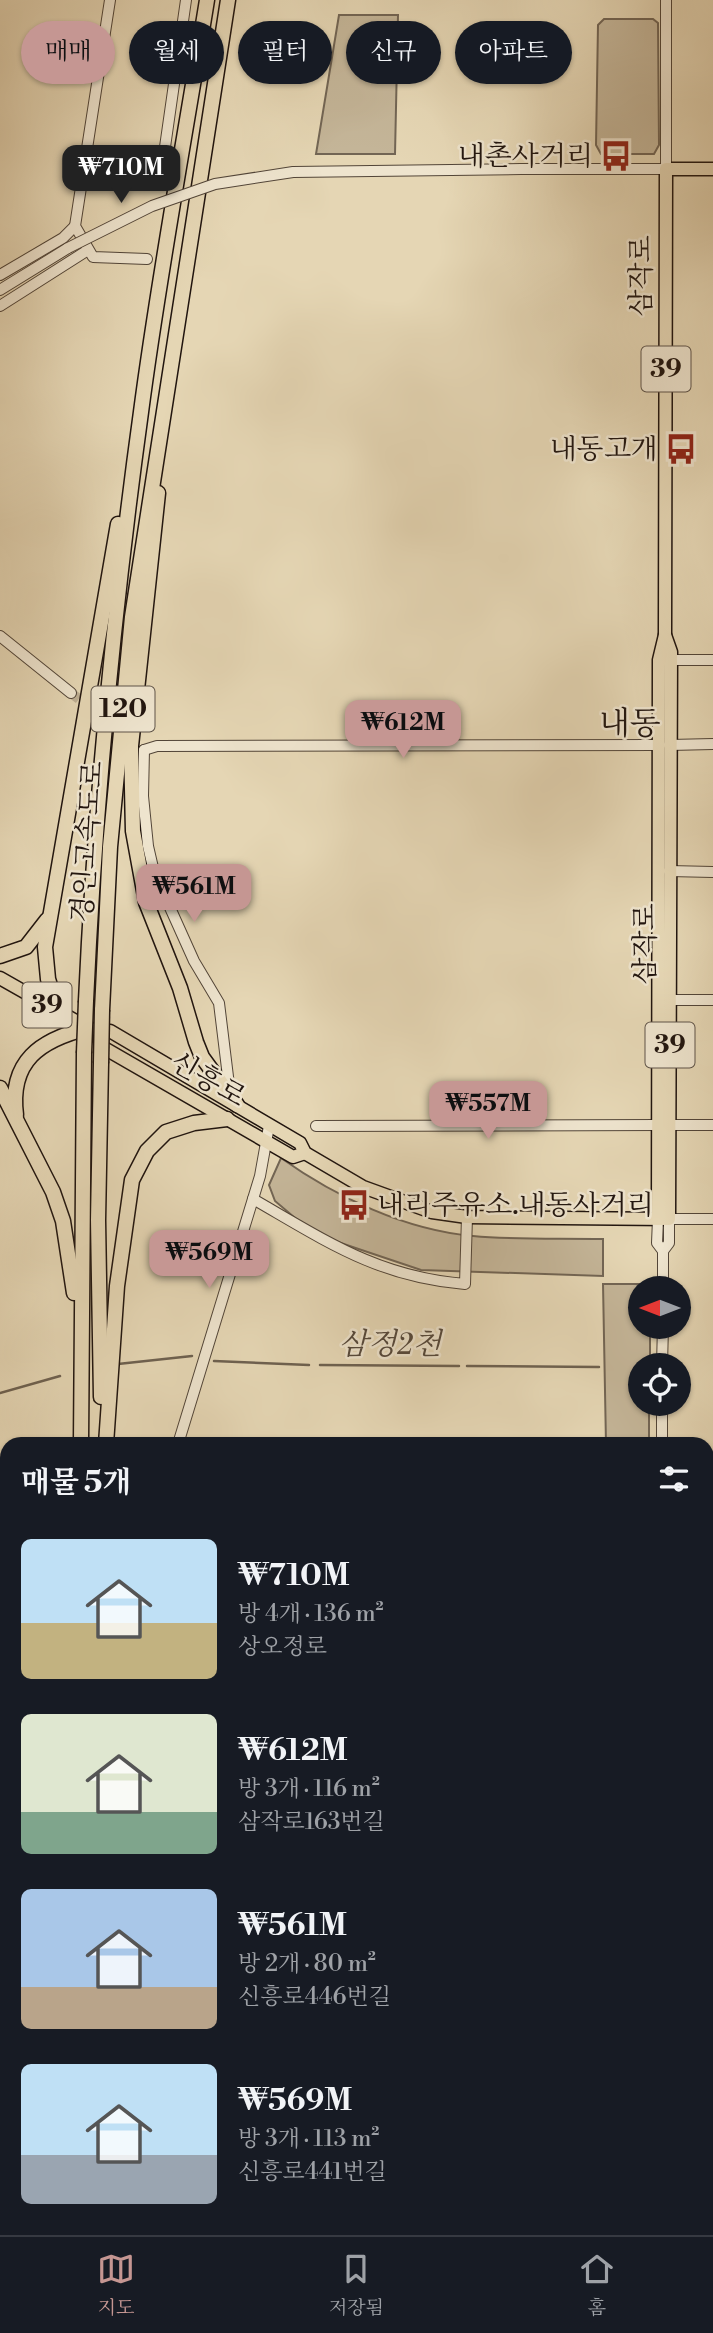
<!DOCTYPE html>
<html lang="ko">
<meta charset="utf-8">
<style>
body{margin:0;font-family:"Libre Bodoni","Noto Serif KR",serif;background:#20242c;color:#f1f3f6;height:100vh;display:flex;flex-direction:column;font-size:26px;white-space:nowrap}
*{box-sizing:border-box;margin:0}
p{font-size:23px;color:#9ea1a6}
.icon{flex:none;width:38px;height:38px;fill:none;stroke:currentColor;stroke-width:2;stroke-linecap:round;stroke-linejoin:round}
.map{position:relative;flex:1;overflow:hidden}
.drawer{position:absolute;left:0px;top:1437px;width:714px;height:800px;display:flex;flex-direction:column;background:#171b24;border-radius:21px 21px 0 0;box-shadow:0 2px 5px #0004}
.drawer>*{flex:none}
.banner{position:absolute;left:21px;top:21px;width:672px;height:63px;display:flex;gap:14px}
.needle{width:46px;rotate:270deg}
.tools{position:absolute;left:628px;top:1276px;display:grid;gap:14px}
.tools a{display:grid;place-items:center;width:63px;height:63px;border-radius:50%;background:#171b24;box-shadow:0 2px 5px #0004;font-size:35px}
.price{position:absolute;translate:-50% -60px;padding:0 16px;border-radius:14px;background:#c59692;color:#111;font-size:23px;line-height:46px;filter:drop-shadow(0 2px 4px #0008)}
.price::after{content:'';position:absolute;left:50%;top:42px;width:21px;height:16px;margin-left:-10px;background:inherit;clip-path:polygon(0 0,100% 0,50% 100%)}
.price.current{background:#222;color:#fff}
ul{padding:0;list-style:none}
li{display:flex;align-items:center;gap:21px;height:175px;padding:0 21px}
li span{display:grid;place-items:center;flex:none;width:196px;height:140px;border-radius:10px;color:#555}
li>.icon{margin-inline-start:auto}
span .icon{width:84px;height:84px;fill:#fffc;stroke-width:1}
li b{font-size:30px}
h2{display:flex;justify-content:space-between;align-items:center;height:84px;padding:0 21px;font-size:30px}
.tag{padding:0 24px;border-radius:32px;background:#171b24;box-shadow:0 2px 5px #0004;font-size:24px;line-height:63px}
.tag.current{background:#c59692;color:#111}
.dock{display:flex;justify-content:space-around;align-items:center;height:98px;border-top:2px solid #363941;background:#171b24;font-size:19px;color:#9ea1a6}
.dock a{display:grid;justify-items:center;gap:4px}
.dock .current{color:#c59692}
.map>svg:first-child{display:block}
.green{fill:#c4b598;stroke:#726554;stroke-width:2}
.lines{fill:none;stroke-linecap:round;stroke-linejoin:round}
.stream{stroke:#6e6150;stroke-width:2.5}
.minor-tunnel{stroke:#beaf93;stroke-width:10;stroke-dasharray:10 5;stroke-linecap:butt}
.minor-casing{stroke:#524538;stroke-width:12}
.major-casing{stroke:#21150f;stroke-width:15}
.highway-casing{stroke:#21150f;stroke-width:17}
.minor{stroke:#eee4ce;stroke-width:10}
.major{stroke:#e5d6b4;stroke-width:12}
.highway{stroke:#e5d6b4;stroke-width:14}
.minor-bridge-casing{stroke:#524538;stroke-width:12;stroke-linecap:butt}
.highway-bridge-casing{stroke:#21150f;stroke-width:17;stroke-linecap:butt}
.minor-bridge{stroke:#eee4ce;stroke-width:10}
.highway-bridge{stroke:#e5d6b4;stroke-width:14}
.labels{text-anchor:middle;dominant-baseline:central;stroke-width:5;stroke-linejoin:round;paint-order:stroke}
.shield{fill:#eee4ce;stroke:#5e5348;stroke-width:2}
.shield-label{font-size:26px;font-weight:bold;fill:#21150f}
.poi-label{font-size:28px;fill:#21150f;stroke:#eee4ce;text-anchor:end}
.street-label{font-size:28px;fill:#21150f;stroke:#eee4ce}
.water-label{font-size:30px;font-style:italic;fill:#55483b;stroke:#eee4ce}
.quarter-label{font-size:32px;fill:#21150f;stroke:#eee4ce}
</style>
<div class="map">
<svg width="713" height="2235" viewBox="0 0 713 2235">
<rect width="100%" height="100%" fill="#e5d6b4"/>
<filter id="stains"><feTurbulence type="fractalNoise" baseFrequency=".00286" numOctaves="4"/><feColorMatrix values="0 0 0 0 .2 0 0 0 0 .09 0 0 0 0 .02 0 0 0 .5 -.17"/></filter>
<radialGradient id="worn" r=".72"><stop offset=".6" stop-color="#630" stop-opacity="0"/><stop offset="1" stop-color="#630" stop-opacity=".3"/></radialGradient>
<g class="green">
<polygon points="339,15 398,15 395,154 316,154"/>
<polygon points="604,19 653,19 658,23 659,145 654,154 601,154 596,145 598,25"/>
<path d="M 281,1158 C 336,1197 405,1230 473,1236 C 516,1240 560,1238 603,1239 L 603,1276 L 421,1270 L 314,1234 L 275,1201 L 269,1185 Z"/>
<polygon points="603,1284 651,1284 650,1288 640,1288 640,1326 650,1327 650,1365 640,1365 640,1404 649,1404 649,1444 606,1444"/>
</g>
<g class="lines">
<g class="stream">
<polyline points="214,1361 309,1365"/>
<polyline points="118,1364 192,1356"/>
<polyline points="320,1365 459,1366"/>
<polyline points="467,1366 599,1367"/>
<polyline points="0,1393 60,1376"/>
</g>
<polyline class="minor-tunnel" points="71,693 109,722"/>
<defs>
<g id="minor">
<polyline points="110,0 75,226 93,257 147,259"/>
<polyline points="163,161 186,0"/>
<polyline points="521,169 666,169 666,0"/>
<polyline points="0,275 63,238 75,226"/>
<polyline points="0,290 68,248"/>
<polyline points="0,306 88,250"/>
<polyline points="0,636 71,693"/>
<polyline points="665,660 713,660"/>
<polyline points="670,745 713,744"/>
<polyline points="144,750 157,746 660,745"/>
<polyline points="144,750 143,796 148,846 154,872 194,961 219,1003 230,1093"/>
<polyline points="669,871 713,872"/>
<polyline points="665,1000 713,1000"/>
<polyline points="670,1125 713,1125"/>
<polyline points="316,1126 659,1125"/>
<path d="M 253,1199 C 326,1241 378,1277 465,1284 L 467,1217"/>
<polyline points="658,1219 657,1243 663,1251"/>
<polyline points="663,1288 663,1251 669,1243 669,1219 713,1219"/>
<polyline points="662,1365 663,1326"/>
<polyline points="662,1404 662,1444"/>
<polyline points="178,1444 260,1176 269,1126"/>
<polyline points="707,1602 713,1602"/>
<polyline points="707,1798 713,1798"/>
<polyline points="0,1805 7,1808"/>
<polyline points="707,1888 713,1888"/>
<polyline points="707,2065 713,2065"/>
<polyline points="707,2145 713,2148"/>
<polyline points="663,2230 663,2235"/>
</g>
<g id="major">
<polyline points="0,978 95,1032 104,1048 293,1157 305,1153"/>
<polyline points="95,1032 110,1031 300,1143 305,1153 363,1187 432,1212 467,1217 669,1219 671,652 665,635"/>
<polyline points="658,1219 659,660 665,635 666,169 713,169"/>
</g>
<g id="highway">
<polyline points="158,493 131,746 133,831 146,902 180,988 196,1042 202,1057 237,1105"/>
<polyline points="0,956 26,947 47,920"/>
<path d="M 86,1001 C 95,804 114,608 141,412 C 159,274 185,137 207,0"/>
<polyline points="102,1010 110,847 132,617 228,0"/>
<polyline points="58,1011 48,979 45,947 118,524"/>
<polyline points="101,1063 98,1220 101,1397"/>
<polyline points="0,1088 53,1192 63,1221 74,1293"/>
<path d="M 16,1115 C 9,1061 40,1040 88,1028"/>
<polyline points="81,1444 84,1053"/>
<polyline points="106,1444 117,1286 132,1180 147,1151 166,1132 194,1123 227,1119"/>
<polyline points="88,2230 88,2235"/>
<polyline points="113,2230 113,2235"/>
</g>
</defs>
<use href="#minor" class="minor-casing"/>
<use href="#major" class="major-casing"/>
<use href="#highway" class="highway-casing"/>
<use href="#minor" class="minor"/>
<use href="#major" class="major"/>
<use href="#highway" class="highway"/>
<defs>
<polyline id="minor-bridge" points="68,248 152,206 215,184 293,172 521,169"/>
<g id="highway-bridge">
<polyline points="84,1053 86,1001"/>
<polyline points="101,1063 102,1010"/>
</g>
</defs>
<use href="#minor-bridge" class="minor-bridge-casing"/>
<use href="#highway-bridge" class="highway-bridge-casing"/>
<use href="#minor-bridge" class="minor-bridge"/>
<use href="#highway-bridge" class="highway-bridge"/>
</g>
<defs>
<symbol id="bus-bare" viewBox="-9 -9 18 18"><path d="M-5-6H5V4H4V6H2V4H-2V6H-4V4H-5ZM-3.5-4V0h7V-4ZM-3.5 1.2v1.5H-2V1.2ZM2 1.2v1.5H3.5V1.2Z" fill="#8f2418" stroke="#eee4ce" stroke-width="2.5" paint-order="stroke"/></symbol>
</defs>
<g fill-rule="evenodd">
<use href="#bus-bare" x="594" y="134" width="44" height="44"/>
<use href="#bus-bare" x="659" y="427" width="44" height="44"/>
<use href="#bus-bare" x="332" y="1183" width="44" height="44"/>
</g>
<g class="labels">
<g class="shield">
<rect x="641.5" y="346.5" width="49" height="45" rx="5"/>
<rect x="91.5" y="686.5" width="63" height="45" rx="5"/>
<rect x="22.5" y="982.5" width="49" height="45" rx="5"/>
<rect x="645.5" y="1022.5" width="49" height="45" rx="5"/>
</g>
<g class="shield-label">
<text x="666" y="369">39</text>
<text x="123" y="709">120</text>
<text x="47" y="1005">39</text>
<text x="670" y="1045">39</text>
</g>
<g class="poi-label">
<text x="593" y="156">내촌사거리</text>
<text x="658" y="449">내동고개</text>
<text x="377" y="1205" text-anchor="start">내리주유소.내동사거리</text>
</g>
<g class="street-label">
<text transform="translate(641 276) rotate(-90)">삼작로</text>
<text transform="translate(88 842) rotate(-86)">경인고속도로</text>
<text transform="translate(645 944) rotate(-90)">삼작로</text>
<text transform="translate(208 1080) rotate(30)">신흥로</text>
</g>
<g class="water-label">
<text x="390" y="1345">삼정2천</text>
</g>
<g class="quarter-label">
<text x="630" y="724">내동</text>
</g>
</g>
<rect width="100%" height="100%" filter="url(#stains)"/>
<rect width="100%" height="100%" fill="url(#worn)"/>
</svg>
<div class="tools">
<a><svg class="needle" viewBox="-14 -14 28 28"><path d="M0-13l5 13h-10z" fill="#e53935"/><path d="M0 13l5-13h-10z" fill="#9ea1a6"/></svg></a>
<a><svg class="icon" aria-label="locate" viewBox="0 0 24 24"><circle cx="12" cy="12" r="6"/><path d="M12 2v4M12 18v4M2 12h4M18 12h4"/></svg></a>
</div>
<b class="price current" style="left:121px;top:205px">₩710M</b>
<b class="price" style="left:403px;top:760px">₩612M</b>
<b class="price" style="left:194px;top:924px">₩561M</b>
<b class="price" style="left:488px;top:1141px">₩557M</b>
<b class="price" style="left:209px;top:1290px">₩569M</b>
<div class="banner">
<a class="tag current">매매</a>
<a class="tag">월세</a>
<a class="tag">필터</a>
<a class="tag">신규</a>
<a class="tag">아파트</a>
</div>
<section class="drawer">
<h2>매물 5개<svg class="icon" aria-label="filters" viewBox="0 0 24 24"><path d="M4 7h16M4 17h16"/><circle cx="9" cy="7" r="2"/><circle cx="15" cy="17" r="2"/></svg></h2>
<ul>
<li><span style="background:linear-gradient(#bfe0f5 60%,#c2b280 0)"><svg class="icon" aria-label="home" viewBox="0 0 24 24"><path d="M3 11l9-7 9 7M6 9v11h12V9"/></svg></span><div><b>₩710M</b><p>방 4개 · 136 m²</p><p>상오정로</p></div></li>
<li><span style="background:linear-gradient(#dfe7d0 70%,#7fa58c 0)"><svg class="icon" aria-label="home" viewBox="0 0 24 24"><path d="M3 11l9-7 9 7M6 9v11h12V9"/></svg></span><div><b>₩612M</b><p>방 3개 · 116 m²</p><p>삼작로163번길</p></div></li>
<li><span style="background:linear-gradient(#a9c7e8 70%,#b9a48a 0)"><svg class="icon" aria-label="home" viewBox="0 0 24 24"><path d="M3 11l9-7 9 7M6 9v11h12V9"/></svg></span><div><b>₩561M</b><p>방 2개 · 80 m²</p><p>신흥로446번길</p></div></li>
<li><span style="background:linear-gradient(#bfe0f5 65%,#9aa5b1 0)"><svg class="icon" aria-label="home" viewBox="0 0 24 24"><path d="M3 11l9-7 9 7M6 9v11h12V9"/></svg></span><div><b>₩569M</b><p>방 3개 · 113 m²</p><p>신흥로441번길</p></div></li>
</ul>
</section>
</div>
<nav class="dock">
<a class="current"><svg class="icon" aria-label="map" viewBox="0 0 24 24"><path d="M3 6l6-2 6 2 6-2v14l-6 2-6-2-6 2zM9 4v14M15 6v14"/></svg>지도</a>
<a><svg class="icon" aria-label="saved" viewBox="0 0 24 24"><path d="M7 4h10v16l-5-4-5 4z"/></svg>저장됨</a>
<a><svg class="icon" aria-label="home" viewBox="0 0 24 24"><path d="M3 11l9-7 9 7M6 9v11h12V9"/></svg>홈</a>
</nav>
